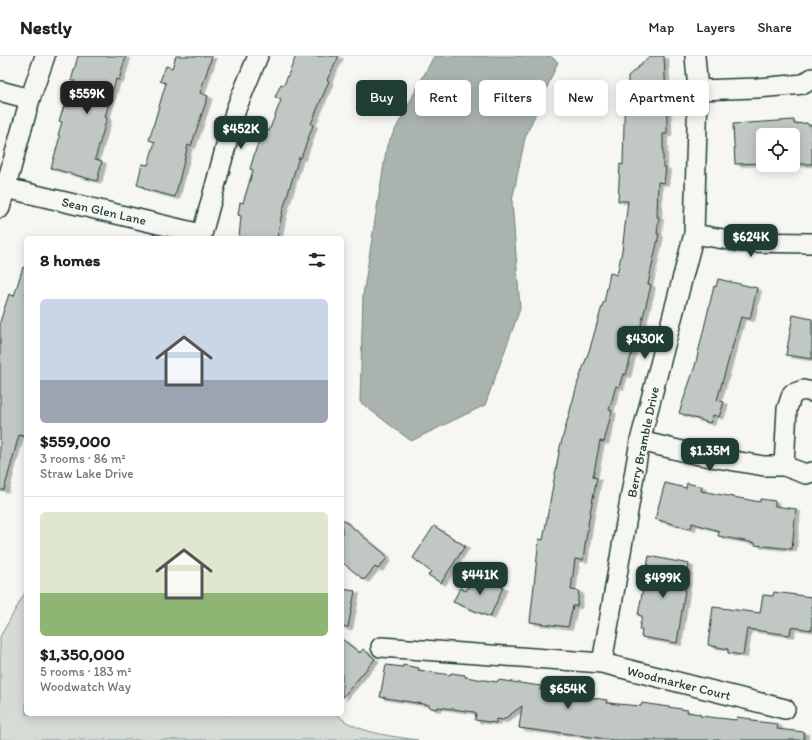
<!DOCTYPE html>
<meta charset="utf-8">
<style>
body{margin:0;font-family:Itim,sans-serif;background:#f6f6f6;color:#222;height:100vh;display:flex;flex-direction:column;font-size:15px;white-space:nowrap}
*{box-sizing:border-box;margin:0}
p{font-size:13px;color:#767676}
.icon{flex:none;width:22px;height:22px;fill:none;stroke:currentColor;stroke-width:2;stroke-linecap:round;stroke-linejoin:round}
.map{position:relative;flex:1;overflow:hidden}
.drawer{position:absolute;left:24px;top:180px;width:320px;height:480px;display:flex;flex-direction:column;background:#fff;border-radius:6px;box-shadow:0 2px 10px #0003}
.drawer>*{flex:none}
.hud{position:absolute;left:356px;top:24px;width:380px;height:36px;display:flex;gap:8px}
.buttons{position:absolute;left:756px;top:72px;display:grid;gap:8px}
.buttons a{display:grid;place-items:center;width:44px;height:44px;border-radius:6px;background:#fff;box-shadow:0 2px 10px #0003;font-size:20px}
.price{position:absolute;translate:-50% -34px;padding:0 9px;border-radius:8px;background:#1f3d34;color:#fff;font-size:13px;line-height:26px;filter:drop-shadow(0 1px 2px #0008)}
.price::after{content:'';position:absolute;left:50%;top:24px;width:12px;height:9px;margin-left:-6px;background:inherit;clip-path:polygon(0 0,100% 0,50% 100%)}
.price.selected{background:#222;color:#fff}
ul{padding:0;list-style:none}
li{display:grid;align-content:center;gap:8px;height:212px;padding:0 16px}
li+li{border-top:1px solid #e0e0e0}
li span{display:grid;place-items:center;height:124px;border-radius:6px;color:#555}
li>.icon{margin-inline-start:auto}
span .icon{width:72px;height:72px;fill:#fffc;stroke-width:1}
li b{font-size:17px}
h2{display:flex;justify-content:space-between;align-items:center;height:48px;padding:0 16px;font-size:17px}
.tag{padding:0 14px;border-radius:6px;background:#fff;box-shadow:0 2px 10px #0003;font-size:14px;line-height:36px}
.tag.selected{background:#1f3d34;color:#fff}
header{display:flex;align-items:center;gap:24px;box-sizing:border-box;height:56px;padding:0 20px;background:#fff;border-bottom:1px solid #e0e0e0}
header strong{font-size:19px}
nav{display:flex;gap:22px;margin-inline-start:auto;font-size:14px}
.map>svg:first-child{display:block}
.green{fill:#d6dbd6;stroke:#7a8c85}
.water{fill:#aab3ae;stroke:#72847d}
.building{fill:#c1c8c3;stroke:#1f3d34;filter:url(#shadow)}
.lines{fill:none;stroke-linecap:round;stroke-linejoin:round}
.minor-casing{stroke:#1f3d34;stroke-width:22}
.minor{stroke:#f6f6f2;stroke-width:19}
.labels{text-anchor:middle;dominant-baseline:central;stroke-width:3;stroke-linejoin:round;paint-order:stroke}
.street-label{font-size:13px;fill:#1f3d34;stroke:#f6f6f2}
</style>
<header>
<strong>Nestly</strong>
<nav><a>Map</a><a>Layers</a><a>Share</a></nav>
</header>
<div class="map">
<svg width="812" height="684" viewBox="0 0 812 684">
<defs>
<filter id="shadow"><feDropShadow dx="4.5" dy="2.5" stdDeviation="0" flood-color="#0004"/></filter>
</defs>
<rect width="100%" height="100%" fill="#f6f6f2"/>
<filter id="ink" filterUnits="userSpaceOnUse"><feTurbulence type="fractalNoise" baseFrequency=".025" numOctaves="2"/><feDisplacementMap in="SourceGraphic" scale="8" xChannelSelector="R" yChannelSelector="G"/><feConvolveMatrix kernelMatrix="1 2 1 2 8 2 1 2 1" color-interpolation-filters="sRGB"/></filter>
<g filter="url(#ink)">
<path class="green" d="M 26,535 L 26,658 L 337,658 C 352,676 395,681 418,684 L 0,684 L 0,581 Z"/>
<polygon class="water" points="434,0 550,0 558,6 525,82 512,145 520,253 485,349 411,385 360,346 363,239 387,89"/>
<g class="building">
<polygon points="78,0 126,0 119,24 116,23 105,61 107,62 95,103 102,105 97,125 51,112 60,80 58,79 62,66 59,65 64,50 68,51 75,25 71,25"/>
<polygon points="176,0 212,0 200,37 208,40 191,90 188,89 175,141 144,133 144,131 137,129 142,108 148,109 155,86 149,84 166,27 160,25 166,10 172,12"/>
<polygon points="296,0 339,0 327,24 329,25 311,68 313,69 301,102 299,101 282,157 277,182 239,182 241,160 238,159 240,146 243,147 253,114 250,113 255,96 263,73 269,75 281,44 275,41 281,28 284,29"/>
<polygon points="651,0 664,0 667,63 667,78 663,78 663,111 666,111 664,127 658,126 657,161 659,161 657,178 659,178 648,228 651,229 640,273 638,272 626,319 623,318 619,331 616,330 609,354 612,355 604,386 600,385 593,421 597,422 589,462 583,504 575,503 571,534 579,535 577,550 573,550 568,571 530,566 539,483 543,484 560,391 578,326 590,292 603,247 604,247 610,217 617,219 622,195 628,145 618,145 620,108 623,109 625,28 628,28 628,20"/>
<polygon points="794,64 794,68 807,67 808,69 812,69 812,108 793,108 793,79 763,79 763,107 735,108 733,68"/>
<polygon points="23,211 26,211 26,381 19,379 4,434 0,434 0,266 9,238 14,240"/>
<polygon points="718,223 757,232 750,263 741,261 717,344 724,346 719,361 713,359 710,367 679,357 695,310 714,230 716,231"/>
<polygon points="793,259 812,263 812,303 786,299"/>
<polygon points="665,427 686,432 687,427 702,431 701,435 760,446 760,443 775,445 775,450 796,453 792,493 755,489 755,487 718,480 719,475 692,467 691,473 655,463"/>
<polygon points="342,463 386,499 384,500 387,502 378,513 375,511 364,524 342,506"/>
<polygon points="434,470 465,490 441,527 428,519 431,516 413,502"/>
<polygon points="649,500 689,508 677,587 641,581 642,574 639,574 642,560 638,559"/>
<polygon points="474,517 503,531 490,561 453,546 460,532 466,535"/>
<polygon points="342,533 355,535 348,571 342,571"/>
<polygon points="774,536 812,541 812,574 791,571 790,579 747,573 743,599 728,597 728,593 708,589 713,551 760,557 763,539 773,540"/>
<polygon points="342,583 360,597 363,593 375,603 342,642"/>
<polygon points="386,609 403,611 403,609 419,612 418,614 450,619 451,617 465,619 465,621 497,626 498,624 541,630 540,634 607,644 606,647 641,650 642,647 688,654 687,656 700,658 700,660 736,664 737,661 752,663 752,665 778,668 777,673 804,676 804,684 613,684 556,676 556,677 519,672 522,650 503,664 496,663 496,667 475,664 476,657 474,656 438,651 436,653 431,652 429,649 380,641"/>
</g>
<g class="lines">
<defs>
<g id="minor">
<polyline points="698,34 757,32 804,28 812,22"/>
<polyline points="0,35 30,43"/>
<polyline points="6,132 201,178"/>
<polyline points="0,152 30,43 45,0"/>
<polyline points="694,178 741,186 812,187"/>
<polyline points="201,182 236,53 258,0"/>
<polyline points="640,385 699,399 764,410 784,410 806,418 812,416"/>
<polyline points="784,410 787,353 792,338 803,334 812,336"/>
<polyline points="381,591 602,607 785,653"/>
<polyline points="602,607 640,385 694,178 698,34 695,0"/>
</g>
</defs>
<use href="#minor" class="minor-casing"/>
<use href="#minor" class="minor"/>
</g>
</g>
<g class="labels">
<g class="street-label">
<text transform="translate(104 155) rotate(13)">Sean Glen Lane</text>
<text transform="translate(643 386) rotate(-78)">Berry Bramble Drive</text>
<text transform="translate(679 627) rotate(14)">Woodmarker Court</text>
</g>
</g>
</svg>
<div class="buttons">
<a><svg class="icon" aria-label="locate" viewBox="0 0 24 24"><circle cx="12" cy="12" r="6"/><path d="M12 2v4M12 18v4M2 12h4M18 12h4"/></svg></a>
</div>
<b class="price selected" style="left:87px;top:59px">$559K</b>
<b class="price" style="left:241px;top:94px">$452K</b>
<b class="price" style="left:751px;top:202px">$624K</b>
<b class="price" style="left:645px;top:304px">$430K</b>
<b class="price" style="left:710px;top:416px">$1.35M</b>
<b class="price" style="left:480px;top:540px">$441K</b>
<b class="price" style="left:663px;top:543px">$499K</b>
<b class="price" style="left:568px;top:654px">$654K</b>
<div class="hud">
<a class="tag selected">Buy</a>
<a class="tag">Rent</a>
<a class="tag">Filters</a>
<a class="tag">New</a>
<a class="tag">Apartment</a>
</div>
<section class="drawer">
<h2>8 homes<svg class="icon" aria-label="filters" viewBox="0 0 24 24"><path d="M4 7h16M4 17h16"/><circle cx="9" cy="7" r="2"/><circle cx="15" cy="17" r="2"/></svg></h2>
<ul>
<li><span style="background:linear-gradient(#c9d6e8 65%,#9aa5b1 0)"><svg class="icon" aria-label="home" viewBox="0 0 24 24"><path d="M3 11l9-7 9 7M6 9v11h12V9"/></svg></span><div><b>$559,000</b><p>3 rooms · 86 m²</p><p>Straw Lake Drive</p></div></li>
<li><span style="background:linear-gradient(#dfe7d0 65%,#8fb573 0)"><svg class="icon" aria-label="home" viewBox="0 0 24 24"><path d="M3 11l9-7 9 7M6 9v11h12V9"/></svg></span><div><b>$1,350,000</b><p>5 rooms · 183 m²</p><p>Woodwatch Way</p></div></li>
</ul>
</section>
</div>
